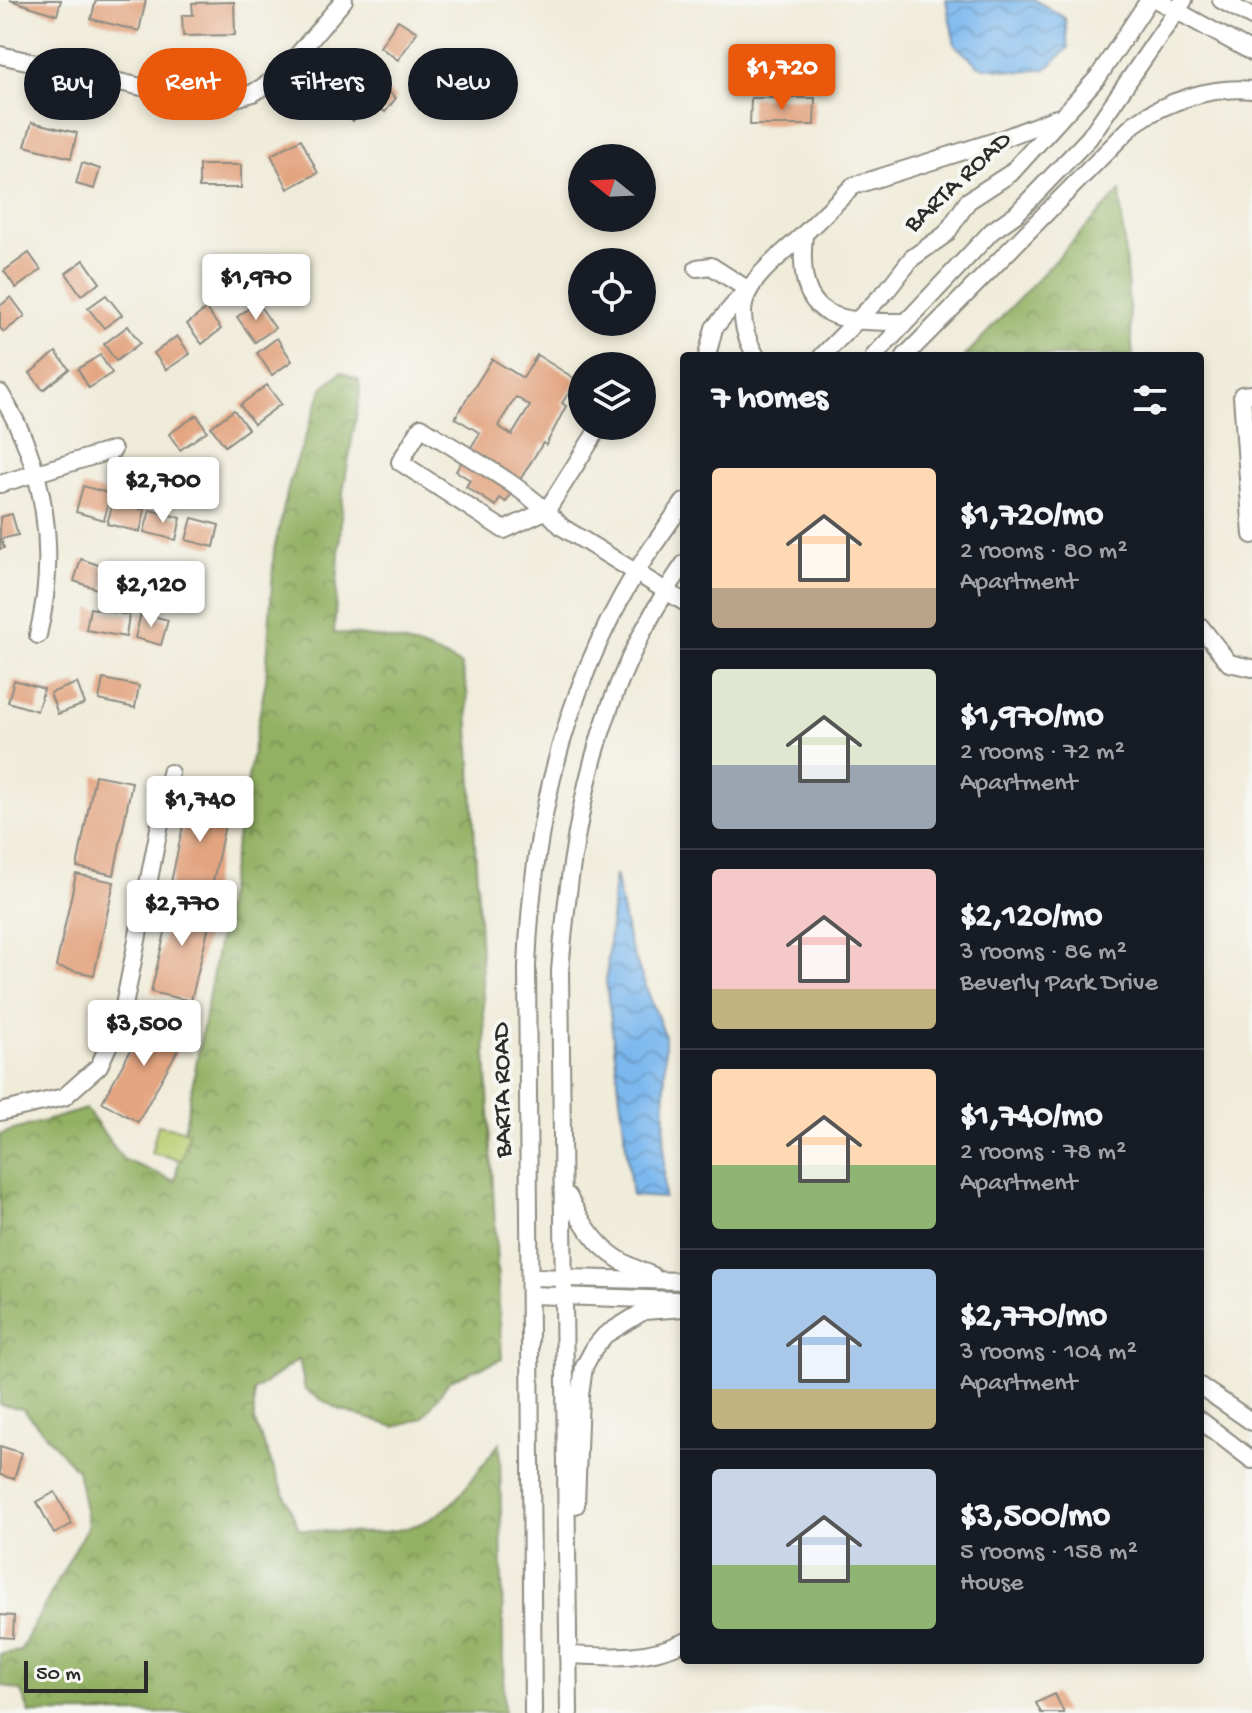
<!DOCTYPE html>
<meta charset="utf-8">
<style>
body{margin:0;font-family:"Gochi Hand",sans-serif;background:#242831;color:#f1f3f6;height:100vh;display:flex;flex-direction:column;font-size:30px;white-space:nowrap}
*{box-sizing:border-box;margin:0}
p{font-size:26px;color:#9ea1a6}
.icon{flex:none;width:44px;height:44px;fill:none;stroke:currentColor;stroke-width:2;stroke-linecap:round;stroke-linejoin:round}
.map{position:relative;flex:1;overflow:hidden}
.side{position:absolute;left:680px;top:352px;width:524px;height:1312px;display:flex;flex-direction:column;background:#171b24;border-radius:8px;box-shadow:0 4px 12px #0003}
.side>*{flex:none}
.top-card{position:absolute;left:24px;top:48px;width:536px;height:72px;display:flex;gap:16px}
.needle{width:52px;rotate:288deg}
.controls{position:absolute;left:568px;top:144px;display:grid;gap:16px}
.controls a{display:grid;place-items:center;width:88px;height:88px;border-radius:50%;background:#171b24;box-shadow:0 4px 12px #0003;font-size:40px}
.scale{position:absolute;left:24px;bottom:20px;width:124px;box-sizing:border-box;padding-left:8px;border:4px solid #2b2b2b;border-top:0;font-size:22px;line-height:28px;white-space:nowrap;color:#2b2b2b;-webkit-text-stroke:6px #f6f6f2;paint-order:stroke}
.price{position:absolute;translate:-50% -68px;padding:0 18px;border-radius:8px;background:#fff;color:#222;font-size:26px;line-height:52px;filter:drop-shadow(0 2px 4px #0008)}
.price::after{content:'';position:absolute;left:50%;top:48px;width:24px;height:18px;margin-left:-12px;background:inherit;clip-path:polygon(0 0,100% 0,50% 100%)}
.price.selected{background:#ea580c;color:#fff}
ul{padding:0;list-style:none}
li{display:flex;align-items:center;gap:24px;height:200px;padding:0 32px}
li+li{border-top:2px solid #363941}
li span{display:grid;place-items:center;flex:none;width:224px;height:160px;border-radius:8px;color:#555}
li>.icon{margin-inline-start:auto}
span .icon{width:96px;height:96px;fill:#fffc;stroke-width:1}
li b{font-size:34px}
h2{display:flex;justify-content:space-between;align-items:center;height:96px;padding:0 32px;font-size:34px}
.chip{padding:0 28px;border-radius:36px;background:#171b24;box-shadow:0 4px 12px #0003;font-size:28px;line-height:72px}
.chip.selected{background:#ea580c;color:#fff}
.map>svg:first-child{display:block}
.forest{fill:url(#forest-crowns);stroke:#5f6e48;stroke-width:2}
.park{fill:url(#park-crowns);stroke:#727c4e;stroke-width:2}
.water{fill:url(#water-waves);stroke:#54728c;stroke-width:2}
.building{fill:#e3a480;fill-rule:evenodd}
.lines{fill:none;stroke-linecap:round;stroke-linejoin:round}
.minor-casing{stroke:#8e8c82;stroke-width:20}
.minor{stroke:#fff;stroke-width:16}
.labels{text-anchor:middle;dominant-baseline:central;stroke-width:8;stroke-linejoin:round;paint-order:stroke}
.street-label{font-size:26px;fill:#2b2b2b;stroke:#f6f6f2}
</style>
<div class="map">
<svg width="1252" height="1713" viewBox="0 0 1252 1713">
<defs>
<pattern id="forest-crowns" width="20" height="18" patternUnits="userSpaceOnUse" patternTransform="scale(2)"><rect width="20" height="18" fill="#93b164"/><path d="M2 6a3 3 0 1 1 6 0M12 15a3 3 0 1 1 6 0" fill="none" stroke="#789053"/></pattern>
<pattern id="park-crowns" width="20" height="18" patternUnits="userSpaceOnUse" patternTransform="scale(2)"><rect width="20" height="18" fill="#bace72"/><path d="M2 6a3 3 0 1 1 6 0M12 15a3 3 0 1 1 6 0" fill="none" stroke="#a0b163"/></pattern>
<pattern id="water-waves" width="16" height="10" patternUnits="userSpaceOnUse" patternTransform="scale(2)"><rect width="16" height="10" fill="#7cb8ee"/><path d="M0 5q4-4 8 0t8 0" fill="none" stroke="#6696c1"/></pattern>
</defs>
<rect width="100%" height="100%" fill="#f6f6f2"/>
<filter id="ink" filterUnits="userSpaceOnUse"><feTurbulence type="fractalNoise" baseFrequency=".0125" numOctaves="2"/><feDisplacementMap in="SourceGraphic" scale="16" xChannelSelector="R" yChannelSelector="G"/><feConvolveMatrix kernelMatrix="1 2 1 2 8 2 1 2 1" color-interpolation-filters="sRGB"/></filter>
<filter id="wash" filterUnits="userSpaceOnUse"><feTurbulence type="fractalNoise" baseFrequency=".006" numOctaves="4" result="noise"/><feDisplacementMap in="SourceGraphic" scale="32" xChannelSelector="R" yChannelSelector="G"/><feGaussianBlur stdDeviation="1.8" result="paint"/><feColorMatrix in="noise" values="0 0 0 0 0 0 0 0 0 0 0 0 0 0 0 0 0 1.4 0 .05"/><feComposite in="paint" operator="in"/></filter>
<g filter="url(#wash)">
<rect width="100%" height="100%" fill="#f0ecda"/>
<g class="forest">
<polygon points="1120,191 1133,356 965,356"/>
<path d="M 341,372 L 359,380 L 360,394 L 343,492 L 334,633 C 380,636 421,642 461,665 L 467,690 L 502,1359 L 450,1380 L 423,1418 L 395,1427 L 338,1409 L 305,1390 L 299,1359 L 254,1391 L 254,1421 L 299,1529 C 346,1533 404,1541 444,1510 C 465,1493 482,1464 500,1443 L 504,1713 L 30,1713 L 21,1691 L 0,1685 L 0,1654 L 20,1651 L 88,1525 L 77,1470 L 23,1409 L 0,1405 L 0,1134 L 86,1109 L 123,1159 L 175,1181 L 266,679 L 274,550 L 290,480 L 323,387 Z"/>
</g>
<polygon class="park" points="158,1125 189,1131 182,1160 151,1153"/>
<g class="water">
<polygon points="946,0 1035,0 1065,18 1068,48 1046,69 1022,72 979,66 955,45"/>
<polygon points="615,874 629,943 665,1036 664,1198 632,1196 606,980"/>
</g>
<g id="blocks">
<g class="building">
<polygon points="10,0 61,0 57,15"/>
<polygon points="96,0 146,0 139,31 91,19"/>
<polygon points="234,2 235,35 183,36 182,15 193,15 192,3"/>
<polygon points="398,20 417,32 398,60 380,47"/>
<polygon points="361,70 396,98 385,112 370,100 353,121 333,105"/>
<polygon points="751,98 815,98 814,125 750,125"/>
<polygon points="32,122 77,133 71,158 25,146"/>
<polygon points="301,139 318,173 288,189 271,155"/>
<polygon points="82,163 100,169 94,189 76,184"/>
<rect x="199" y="165" width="42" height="23"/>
<polygon points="29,253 41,270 16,288 4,271"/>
<polygon points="84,260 100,283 81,295 66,273"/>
<polygon points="106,295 122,315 104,328 88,308"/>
<polygon points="11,297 25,316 4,332 0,328 0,306"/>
<polygon points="257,302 275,328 255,342 237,317"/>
<polygon points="206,309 221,329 202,344 187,324"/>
<polygon points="128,326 140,343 116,361 104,344"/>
<polygon points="177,336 190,354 166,370 154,353"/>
<polygon points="277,338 292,361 272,375 257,353"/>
<polygon points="56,352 69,369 43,390 30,373"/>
<polygon points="100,355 112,373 89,388 78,369"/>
<path d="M 537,355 L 577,380 L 562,403 L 566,406 L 546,445 L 543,443 L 506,502 L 500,498 L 496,506 L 466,487 L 470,480 L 456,471 L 480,433 L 455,418 L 492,359 L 523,378 ZM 516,397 L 530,406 L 512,435 L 498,426 Z"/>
<polygon points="267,385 281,404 254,424 240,405"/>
<polygon points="234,410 248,429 225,446 211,427"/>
<polygon points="197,415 207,431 180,450 169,434"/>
<polygon points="83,486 111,494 104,520 76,512"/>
<polygon points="113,502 145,510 140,532 107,524"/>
<polygon points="150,510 181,518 176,540 144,532"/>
<polygon points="12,514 18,535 1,539 4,548 0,549 0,517"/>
<polygon points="192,518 219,525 214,547 186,540"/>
<polygon points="81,559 110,569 103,591 74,581"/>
<polygon points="124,569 150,576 144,599 117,591"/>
<polygon points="159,575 191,584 185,607 153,598"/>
<polygon points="90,608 129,615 126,637 86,630"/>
<polygon points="141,613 168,620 161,645 135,638"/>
<polygon points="103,679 139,686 135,708 99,700"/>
<polygon points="14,680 44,689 37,711 8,702"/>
<polygon points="77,683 85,704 58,714 50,693"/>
<polygon points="95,775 132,782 114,875 77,867"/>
<polygon points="190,793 230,801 210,896 170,887"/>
<polygon points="76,874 114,882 94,975 56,967"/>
<polygon points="174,894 214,904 191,1001 151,992"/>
<polygon points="150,1015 186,1035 138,1122 102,1102"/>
<polygon points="0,1446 22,1453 14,1479 0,1475"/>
<polygon points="55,1492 72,1524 54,1534 37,1502"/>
<polygon points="0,1615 14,1616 13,1638 0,1637"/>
<polygon points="1055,1694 1064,1713 1041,1713 1036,1703"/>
</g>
</g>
</g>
<g filter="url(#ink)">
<use href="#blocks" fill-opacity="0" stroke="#8e8c82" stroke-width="2"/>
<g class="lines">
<defs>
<g id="minor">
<polyline points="1157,0 1252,52"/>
<polyline points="1221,0 1252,17"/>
<polyline points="0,55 199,100 235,98 253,93 280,76 344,0"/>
<polyline points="697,268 711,266 747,289 714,328 707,356"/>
<path d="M 905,322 C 832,322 796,320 804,234 L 853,186 L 1002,139 L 1056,118"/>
<path d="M 756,356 C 721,295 762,273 804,234"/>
<polyline points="822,356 888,289 912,258 946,234 968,201 1011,173 1098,77 1149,0"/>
<polyline points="874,356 992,231 1016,214 1089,138 1184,0"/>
<path d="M 905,356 L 1134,124 C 1166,101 1212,86 1252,90"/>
<path d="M 0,393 C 46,467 58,552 38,635"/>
<polyline points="1252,394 1242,395 1252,535"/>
<path d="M 600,426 L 547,510 L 504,530 L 400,462 L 421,427 C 468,458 525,485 562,527 L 684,602"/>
<polyline points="0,484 113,450"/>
<polyline points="1200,626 1229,663 1252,668"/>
<polyline points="0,1112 64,1097 99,1066 122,1016 170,773"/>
<path d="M 568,1196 C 589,1237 607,1260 652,1275"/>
<polyline points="530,1277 684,1281"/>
<polyline points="530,1295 676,1300"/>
<polyline points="1200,1386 1252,1422"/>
<polyline points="1200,1420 1252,1460"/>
<polyline points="576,1505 580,1395 584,1367 594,1348 605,1335 644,1311 684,1308"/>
<path d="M 568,1655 C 610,1657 645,1660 684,1642"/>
<path d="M 533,1713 L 527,967 C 532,829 563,692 636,572 C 651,548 668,525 684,502"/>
<path d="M 569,1713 L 560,971 C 573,820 595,691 684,564"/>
</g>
</defs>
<use href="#minor" class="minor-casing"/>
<use href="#minor" class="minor"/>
</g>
</g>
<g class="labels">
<g class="street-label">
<text transform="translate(959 183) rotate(-43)">BARTA ROAD</text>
<text transform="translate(504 1090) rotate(-91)">BARTA ROAD</text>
</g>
</g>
</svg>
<div class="controls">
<a><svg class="needle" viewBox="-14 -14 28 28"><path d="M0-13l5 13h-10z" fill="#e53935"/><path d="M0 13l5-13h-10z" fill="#9ea1a6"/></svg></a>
<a><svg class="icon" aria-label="locate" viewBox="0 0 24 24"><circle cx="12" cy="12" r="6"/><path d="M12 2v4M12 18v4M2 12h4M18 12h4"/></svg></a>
<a><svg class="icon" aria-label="layers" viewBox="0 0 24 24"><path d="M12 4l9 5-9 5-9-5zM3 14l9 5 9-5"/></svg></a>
</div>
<div class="scale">50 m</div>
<b class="price selected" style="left:782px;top:112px">$1,720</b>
<b class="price" style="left:256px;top:322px">$1,970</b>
<b class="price" style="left:163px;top:525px">$2,700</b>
<b class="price" style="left:151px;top:629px">$2,120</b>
<b class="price" style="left:200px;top:844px">$1,740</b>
<b class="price" style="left:182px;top:948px">$2,770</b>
<b class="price" style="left:144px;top:1068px">$3,500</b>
<div class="top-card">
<a class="chip">Buy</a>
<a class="chip selected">Rent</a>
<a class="chip">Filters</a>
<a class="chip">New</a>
</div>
<section class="side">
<h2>7 homes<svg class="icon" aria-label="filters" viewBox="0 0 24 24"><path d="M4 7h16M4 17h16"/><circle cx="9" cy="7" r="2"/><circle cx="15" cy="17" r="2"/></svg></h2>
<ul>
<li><span style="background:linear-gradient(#ffd9b3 75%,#b9a48a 0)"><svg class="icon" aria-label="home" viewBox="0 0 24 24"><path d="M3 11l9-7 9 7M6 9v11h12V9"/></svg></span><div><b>$1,720/mo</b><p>2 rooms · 80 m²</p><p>Apartment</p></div></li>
<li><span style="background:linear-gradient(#dfe7d0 60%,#9aa5b1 0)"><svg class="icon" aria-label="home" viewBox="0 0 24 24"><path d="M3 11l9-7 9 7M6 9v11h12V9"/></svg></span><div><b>$1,970/mo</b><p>2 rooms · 72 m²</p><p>Apartment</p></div></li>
<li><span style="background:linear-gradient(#f6c9c9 75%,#c2b280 0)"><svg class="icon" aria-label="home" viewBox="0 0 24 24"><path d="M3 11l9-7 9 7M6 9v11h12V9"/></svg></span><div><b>$2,120/mo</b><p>3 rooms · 86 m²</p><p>Beverly Park Drive</p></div></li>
<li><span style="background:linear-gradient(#ffd9b3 60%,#8fb573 0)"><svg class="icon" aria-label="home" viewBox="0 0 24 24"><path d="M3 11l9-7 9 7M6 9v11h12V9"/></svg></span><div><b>$1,740/mo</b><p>2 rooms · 78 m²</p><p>Apartment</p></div></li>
<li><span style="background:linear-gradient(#a9c7e8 75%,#c2b280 0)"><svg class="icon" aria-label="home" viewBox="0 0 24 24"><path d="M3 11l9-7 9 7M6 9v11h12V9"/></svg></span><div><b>$2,770/mo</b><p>3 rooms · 104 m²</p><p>Apartment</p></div></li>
<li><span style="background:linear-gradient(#c9d6e8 60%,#8fb573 0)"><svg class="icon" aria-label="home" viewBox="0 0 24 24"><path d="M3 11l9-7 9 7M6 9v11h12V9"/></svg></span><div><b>$3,500/mo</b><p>5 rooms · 158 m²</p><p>House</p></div></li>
</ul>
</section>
</div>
